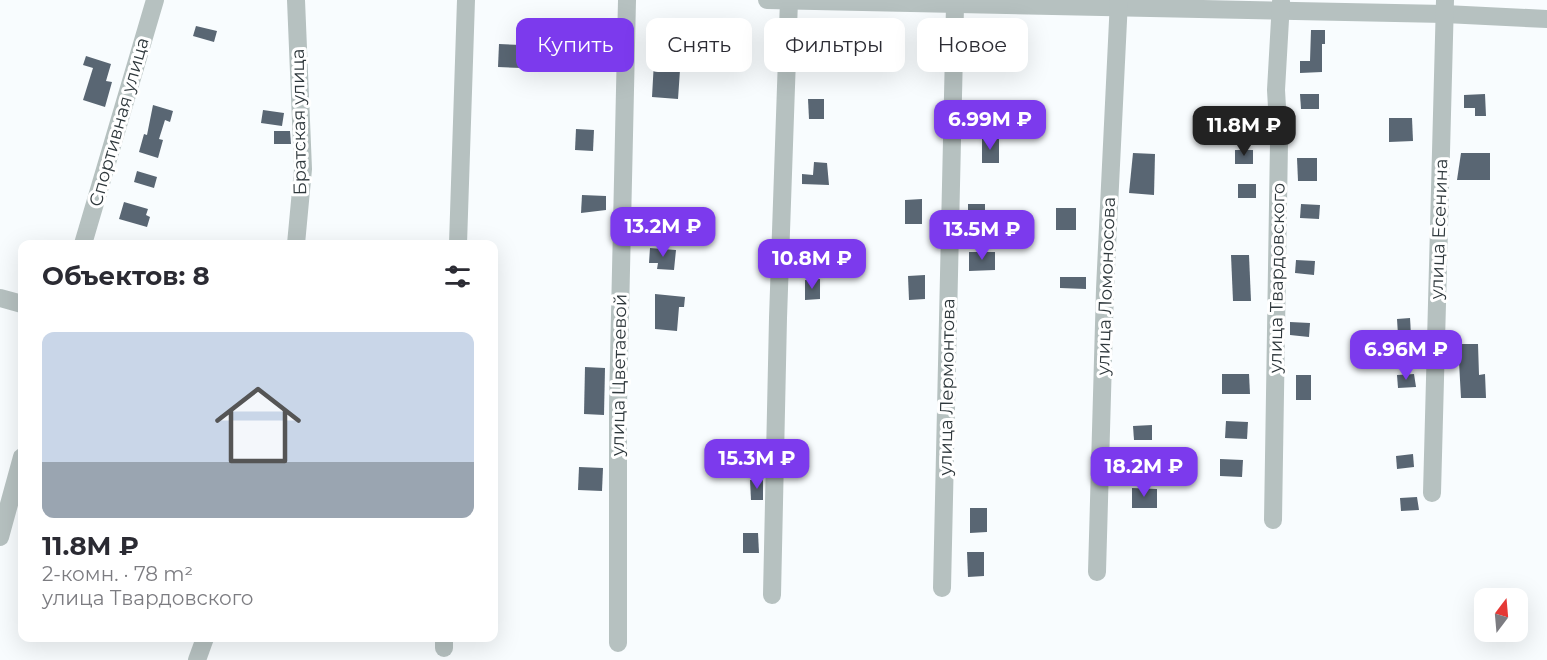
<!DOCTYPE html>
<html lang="ru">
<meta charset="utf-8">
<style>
body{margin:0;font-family:Montserrat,sans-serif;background:#f7f7f7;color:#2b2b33;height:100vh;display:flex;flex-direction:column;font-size:22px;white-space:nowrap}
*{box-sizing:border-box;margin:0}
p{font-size:20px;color:#7c7c81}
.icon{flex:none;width:33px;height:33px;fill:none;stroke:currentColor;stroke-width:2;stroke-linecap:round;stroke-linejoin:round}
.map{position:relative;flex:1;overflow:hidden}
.panel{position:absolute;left:18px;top:240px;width:480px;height:402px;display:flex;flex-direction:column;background:#fff;border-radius:12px;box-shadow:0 6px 24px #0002}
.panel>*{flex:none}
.banner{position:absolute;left:516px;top:18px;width:570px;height:54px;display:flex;gap:12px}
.needle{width:39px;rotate:16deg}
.buttons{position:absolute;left:1474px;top:588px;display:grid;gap:12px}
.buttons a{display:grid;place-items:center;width:54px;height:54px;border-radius:12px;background:#fff;box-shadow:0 6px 24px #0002;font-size:30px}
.price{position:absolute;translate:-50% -51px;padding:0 14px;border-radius:12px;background:#7c3aed;color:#fff;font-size:20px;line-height:39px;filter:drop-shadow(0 2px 3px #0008)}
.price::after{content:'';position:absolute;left:50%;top:36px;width:18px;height:14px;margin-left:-9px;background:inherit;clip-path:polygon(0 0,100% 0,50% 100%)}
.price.current{background:#222;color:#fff}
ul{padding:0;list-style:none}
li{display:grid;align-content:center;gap:12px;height:318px;padding:0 24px}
li span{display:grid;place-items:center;height:186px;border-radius:12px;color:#555}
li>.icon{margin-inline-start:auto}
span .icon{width:108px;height:108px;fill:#fffc;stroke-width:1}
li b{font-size:26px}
h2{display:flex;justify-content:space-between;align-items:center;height:72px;padding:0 24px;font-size:26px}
.pill{padding:0 21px;border-radius:12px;background:#fff;box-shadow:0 6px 24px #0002;font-size:21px;line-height:54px}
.pill.current{background:#7c3aed;color:#fff}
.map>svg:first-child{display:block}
.building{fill:#596673}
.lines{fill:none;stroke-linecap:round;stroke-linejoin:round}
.minor{stroke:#b6c1c0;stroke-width:18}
.labels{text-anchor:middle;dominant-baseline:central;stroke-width:6;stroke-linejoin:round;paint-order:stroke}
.street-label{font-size:18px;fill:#2f383c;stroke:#fff}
</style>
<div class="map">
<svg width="1547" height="660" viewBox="0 0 1547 660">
<rect width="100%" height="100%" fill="#f8fcfe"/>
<g class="building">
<rect x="815" y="19" width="22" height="24"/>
<polygon points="196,26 217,31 214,42 193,36"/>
<polygon points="1311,30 1325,30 1325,44 1322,44 1322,72 1300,73 1300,61 1310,61"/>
<polygon points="655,43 669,43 668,57 695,58 694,71 680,70 678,99 652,97"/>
<polygon points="499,44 522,45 521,68 498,67"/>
<polygon points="86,56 111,64 106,81 112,82 105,107 83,100 93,68 83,65"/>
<polygon points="1300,94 1319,94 1319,109 1301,109"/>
<polygon points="1485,94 1486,116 1475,116 1475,108 1464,108 1464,95"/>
<polygon points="808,99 824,99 824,119 809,119"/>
<polygon points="153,105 173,111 170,122 165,120 159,139 163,140 158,158 139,152 144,134 147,135"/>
<polygon points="263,110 284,113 282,126 261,123"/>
<polygon points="1389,118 1412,118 1413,141 1389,142"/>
<polygon points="576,129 594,130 593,151 575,150"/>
<polygon points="274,131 290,131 291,144 274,144"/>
<rect x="982" y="139" width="17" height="24"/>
<rect x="1235" y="150" width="18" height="14"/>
<polygon points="1133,153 1155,154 1154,195 1129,193"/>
<polygon points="1461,153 1490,153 1490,180 1457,180"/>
<polygon points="1297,158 1317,158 1317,181 1298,181"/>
<polygon points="814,162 827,163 829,185 802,184 802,174 813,175"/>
<polygon points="137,171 157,177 154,188 134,182"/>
<rect x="1238" y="184" width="18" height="14"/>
<polygon points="582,195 606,196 606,210 581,213"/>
<polygon points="922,199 922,224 905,224 905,200"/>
<polygon points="124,202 148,209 146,215 150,217 147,227 119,219"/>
<polygon points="968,204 985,204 985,228 968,229"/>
<polygon points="1301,204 1320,205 1319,219 1300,218"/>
<rect x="1056" y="208" width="20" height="22"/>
<polygon points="650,248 676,250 674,270 657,269 658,263 649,263"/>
<polygon points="969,252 995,252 995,270 969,271"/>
<polygon points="1231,255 1249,255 1251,301 1233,301"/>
<polygon points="1296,260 1315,261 1314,275 1295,273"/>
<polygon points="925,275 925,299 909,300 908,276"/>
<polygon points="1060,277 1086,277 1086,289 1060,288"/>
<polygon points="820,279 820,299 805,300 805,280"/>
<polygon points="655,294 685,297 684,307 679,307 677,331 655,329"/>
<polygon points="1410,318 1411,335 1398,335 1397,319"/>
<polygon points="1290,322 1310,323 1309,337 1290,335"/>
<polygon points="1458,344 1478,344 1479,375 1485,374 1486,398 1461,398"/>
<polygon points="585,367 605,368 604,415 584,414"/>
<polygon points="1222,374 1249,374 1250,394 1222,394"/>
<polygon points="1414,374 1416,387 1398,388 1397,375"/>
<rect x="1296" y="375" width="15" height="25"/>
<polygon points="1226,421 1248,422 1247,439 1225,438"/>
<polygon points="1152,425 1152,440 1134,440 1133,426"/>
<polygon points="1413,454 1414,467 1397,469 1396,456"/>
<polygon points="1220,459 1243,460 1242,477 1220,476"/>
<polygon points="579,467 603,468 602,491 578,490"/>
<polygon points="750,480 763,480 763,500 751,500"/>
<polygon points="1132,488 1157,489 1157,508 1132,508"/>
<polygon points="1417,497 1419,510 1401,511 1400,498"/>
<polygon points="970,508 987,508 987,532 970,533"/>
<polygon points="743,533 758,533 759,553 743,553"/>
<polygon points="967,552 984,552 984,576 968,577"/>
</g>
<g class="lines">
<g class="minor">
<polyline points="296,0 303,169 296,244"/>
<polyline points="767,0 1445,14 1547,19"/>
<polyline points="83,244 155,0"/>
<polyline points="458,244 466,0"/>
<polyline points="0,298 22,304"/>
<polyline points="1432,493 1445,0"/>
<polyline points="1273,520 1279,142 1276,90 1281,2"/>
<polyline points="0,537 22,457"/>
<polyline points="1097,572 1105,289 1119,0"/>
<polyline points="942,588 955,6"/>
<polyline points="772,595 778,318 789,0"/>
<polyline points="618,643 618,405 627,0"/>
<polyline points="444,648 444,638"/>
<polyline points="197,660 205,638"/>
</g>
</g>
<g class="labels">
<g class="street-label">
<text transform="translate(119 122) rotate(-74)">Спортивная улица</text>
<text transform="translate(299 122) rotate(-91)">Братская улица</text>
<text transform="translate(1439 229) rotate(-88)">улица Есенина</text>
<text transform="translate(1277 278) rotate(-89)">улица Твардовского</text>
<text transform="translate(1106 286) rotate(-88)">улица Ломоносова</text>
<text transform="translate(619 375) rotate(-89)">улица Цветаевой</text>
<text transform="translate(947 387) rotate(-89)">улица Лермонтова</text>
</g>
</g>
</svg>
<div class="buttons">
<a><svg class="needle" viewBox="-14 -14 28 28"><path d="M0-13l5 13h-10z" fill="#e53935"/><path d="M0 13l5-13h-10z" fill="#7c7c81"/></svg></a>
</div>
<b class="price" style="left:990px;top:151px">6.99M ₽</b>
<b class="price current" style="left:1244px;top:157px">11.8M ₽</b>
<b class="price" style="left:663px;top:258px">13.2M ₽</b>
<b class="price" style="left:982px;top:261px">13.5M ₽</b>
<b class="price" style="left:812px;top:290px">10.8M ₽</b>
<b class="price" style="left:1406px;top:381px">6.96M ₽</b>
<b class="price" style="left:757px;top:490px">15.3M ₽</b>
<b class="price" style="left:1144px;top:498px">18.2M ₽</b>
<div class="banner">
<a class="pill current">Купить</a>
<a class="pill">Снять</a>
<a class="pill">Фильтры</a>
<a class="pill">Новое</a>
</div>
<section class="panel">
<h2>Объектов: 8<svg class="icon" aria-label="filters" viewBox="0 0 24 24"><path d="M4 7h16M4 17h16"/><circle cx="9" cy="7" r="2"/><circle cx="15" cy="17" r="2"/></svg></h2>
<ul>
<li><span style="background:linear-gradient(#c9d6e8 70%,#9aa5b1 0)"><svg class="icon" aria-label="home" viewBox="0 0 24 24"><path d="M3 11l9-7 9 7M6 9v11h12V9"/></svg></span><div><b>11.8M ₽</b><p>2-комн. · 78 m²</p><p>улица Твардовского</p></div></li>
</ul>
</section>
</div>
